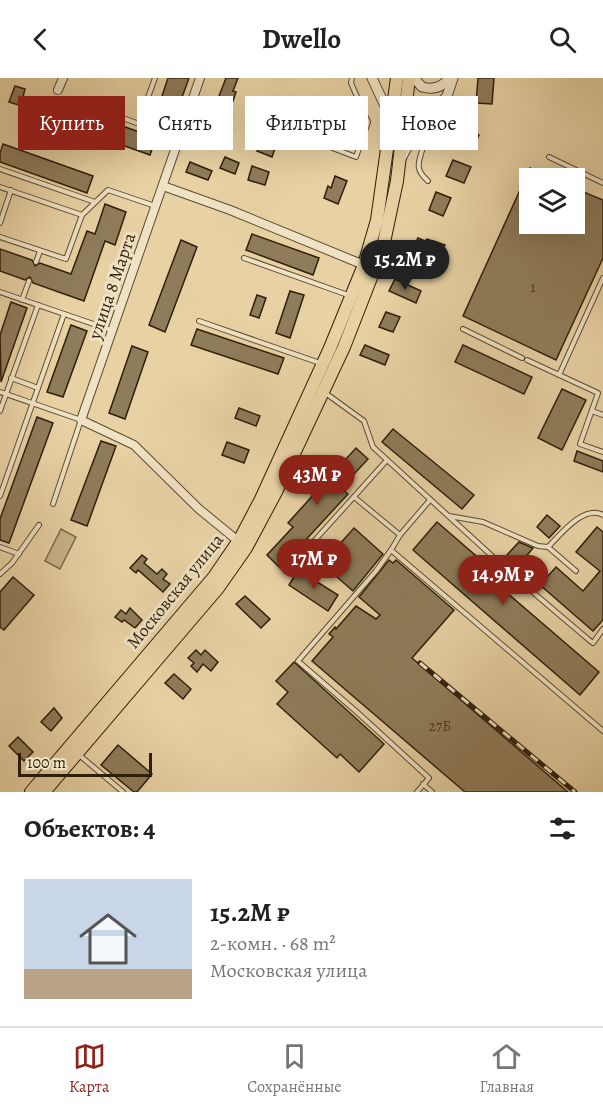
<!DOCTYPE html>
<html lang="ru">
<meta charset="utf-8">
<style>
body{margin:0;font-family:Alegreya,serif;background:#f6f6f6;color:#222;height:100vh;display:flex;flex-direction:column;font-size:22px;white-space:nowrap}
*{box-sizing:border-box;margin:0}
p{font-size:20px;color:#767676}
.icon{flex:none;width:33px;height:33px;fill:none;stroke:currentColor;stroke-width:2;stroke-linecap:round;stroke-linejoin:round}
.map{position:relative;height:714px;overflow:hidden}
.drawer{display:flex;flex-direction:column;background:#fff;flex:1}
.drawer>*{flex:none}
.hud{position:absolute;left:18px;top:18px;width:567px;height:54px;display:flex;gap:12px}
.fabs{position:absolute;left:519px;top:90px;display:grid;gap:12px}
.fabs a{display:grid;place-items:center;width:66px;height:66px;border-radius:0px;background:#fff;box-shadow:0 6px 24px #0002;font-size:30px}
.scale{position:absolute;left:18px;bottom:15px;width:134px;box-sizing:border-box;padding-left:6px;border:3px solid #2e1f0a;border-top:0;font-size:16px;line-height:21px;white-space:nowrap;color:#2e1f0a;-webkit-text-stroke:4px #f0e2c4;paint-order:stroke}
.price{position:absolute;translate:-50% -51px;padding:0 14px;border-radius:21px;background:#8f2418;color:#fff;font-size:20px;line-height:39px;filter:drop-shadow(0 2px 3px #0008)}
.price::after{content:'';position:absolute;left:50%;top:36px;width:18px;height:14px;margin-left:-9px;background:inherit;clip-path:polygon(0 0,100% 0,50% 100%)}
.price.selected{background:#222;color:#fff}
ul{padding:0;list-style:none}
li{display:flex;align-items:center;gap:18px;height:150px;padding:0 24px}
li span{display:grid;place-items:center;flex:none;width:168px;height:120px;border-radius:0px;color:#555}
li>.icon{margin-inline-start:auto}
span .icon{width:72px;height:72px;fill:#fffc;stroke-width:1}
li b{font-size:26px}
h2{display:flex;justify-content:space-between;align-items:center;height:72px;padding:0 24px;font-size:26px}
.tag{padding:0 21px;border-radius:0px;background:#fff;box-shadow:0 6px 24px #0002;font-size:21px;line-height:54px}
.tag.selected{background:#8f2418;color:#fff}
header{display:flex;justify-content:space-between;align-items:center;height:78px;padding:0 24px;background:#fff;font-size:27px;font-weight:600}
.tabs{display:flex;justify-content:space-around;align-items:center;height:84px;border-top:2px solid #e0e0e0;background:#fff;font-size:16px;color:#767676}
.tabs a{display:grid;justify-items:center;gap:3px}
.tabs .selected{color:#8f2418}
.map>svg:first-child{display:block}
.green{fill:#c8b48a;stroke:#7b6a4a;stroke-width:1.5}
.building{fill:#8f7c5a;stroke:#2e1f0a;stroke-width:1.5}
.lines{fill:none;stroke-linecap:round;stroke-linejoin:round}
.service-casing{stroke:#5c4c30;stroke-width:6}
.minor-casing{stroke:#5c4c30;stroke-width:10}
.tertiary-casing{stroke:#5c4c30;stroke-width:11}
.primary-casing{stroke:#2e1f0a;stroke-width:14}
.service{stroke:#f0e2c4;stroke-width:4}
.minor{stroke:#f0e2c4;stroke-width:8}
.tertiary{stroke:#f0e2c4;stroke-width:9}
.primary{stroke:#e8d2a4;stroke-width:12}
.rail-casing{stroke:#2e1f0a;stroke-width:5}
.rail{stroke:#f0e2c4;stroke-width:3;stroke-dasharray:9;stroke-linecap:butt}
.labels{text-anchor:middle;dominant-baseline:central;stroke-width:6;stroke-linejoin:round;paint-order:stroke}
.number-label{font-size:15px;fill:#46361e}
.street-label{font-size:18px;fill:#2e1f0a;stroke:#f0e2c4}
</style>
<header><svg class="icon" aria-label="back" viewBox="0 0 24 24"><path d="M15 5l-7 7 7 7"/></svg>Dwello<svg class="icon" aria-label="search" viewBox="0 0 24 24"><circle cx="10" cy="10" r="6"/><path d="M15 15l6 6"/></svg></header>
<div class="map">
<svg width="603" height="714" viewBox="0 0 603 714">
<rect width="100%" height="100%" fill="#e8d2a4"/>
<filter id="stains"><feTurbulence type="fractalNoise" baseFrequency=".00333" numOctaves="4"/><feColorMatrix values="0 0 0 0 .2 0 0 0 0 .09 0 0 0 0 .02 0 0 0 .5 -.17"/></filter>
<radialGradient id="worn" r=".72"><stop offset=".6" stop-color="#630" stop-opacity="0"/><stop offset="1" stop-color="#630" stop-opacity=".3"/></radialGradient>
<polygon class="green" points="61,451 76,459 60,491 45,483"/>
<g class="building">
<polygon points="168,0 189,0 177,33 159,27"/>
<polygon points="226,0 238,0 233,13 236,14 233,23 219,18"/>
<polygon points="478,0 494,0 492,26 476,25"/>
<polygon points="15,8 25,11 23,19 32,22 29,30 9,24"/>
<polygon points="275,23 290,29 286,40 271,34"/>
<polygon points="75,31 156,60 150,77 69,48"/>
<polygon points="214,33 226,38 218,60 206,56"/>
<polygon points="319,33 360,47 352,71 311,57"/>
<polygon points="460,48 479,57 474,67 455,59"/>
<polygon points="263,57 278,62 272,79 257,73"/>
<polygon points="3,66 93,98 87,115 0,84 0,75"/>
<polygon points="225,79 239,85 235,96 220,90"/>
<polygon points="453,82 471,89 464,105 446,98"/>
<polygon points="190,84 212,93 208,102 186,94"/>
<polygon points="252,88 269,94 265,107 248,102"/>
<polygon points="530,90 553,100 530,100 530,146 574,146 574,110 603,122 603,180 556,282 463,238"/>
<polygon points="335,98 347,103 338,126 324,120 328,108 331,110"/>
<polygon points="436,114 451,120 443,138 429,132"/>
<polygon points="105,126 126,134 115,167 105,163 84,223 33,205 30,199 25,202 0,193 0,171 32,182 35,188 40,185 71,196 87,153 95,156"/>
<polygon points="252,156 319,180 313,197 246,172"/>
<polygon points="418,160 425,163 427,161 445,167 437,183 412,172"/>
<polygon points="181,162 197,169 165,254 149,247"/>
<polygon points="395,201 421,213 416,225 389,213"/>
<polygon points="290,213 304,217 290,260 276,255"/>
<polygon points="257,217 266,220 259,240 250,237"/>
<polygon points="11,224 27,230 1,304 0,257"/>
<polygon points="386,234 400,239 393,254 379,249"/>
<polygon points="71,247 87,253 63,319 47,314"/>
<polygon points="197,251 284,280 278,296 191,267"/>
<polygon points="365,267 389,277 385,287 360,277"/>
<polygon points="463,267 532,299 524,316 455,284"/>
<polygon points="132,268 148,274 125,341 109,335"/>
<polygon points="562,311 586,322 562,372 538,360"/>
<polygon points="239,330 260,338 256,348 235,340"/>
<polygon points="37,339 53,345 9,465 0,462 0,441"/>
<polygon points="393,351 474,417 462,431 382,364"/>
<polygon points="101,363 116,368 87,448 71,442"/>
<polygon points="227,364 249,372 244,385 222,377"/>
<polygon points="356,370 368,381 341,410 348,416 280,490 267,477 293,449 288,445 315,415 308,409 328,387 335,393"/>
<polygon points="577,373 603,383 603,394 574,383"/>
<polygon points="547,437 560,448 549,460 537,449"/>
<polygon points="437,444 511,508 506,514 599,594 580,617 413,472"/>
<polygon points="597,449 603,454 603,542 593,553 540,507 556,489 583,513 600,493 576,474"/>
<polygon points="354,450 383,476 353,513 322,486"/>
<polygon points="519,464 533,470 519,487 507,477"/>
<polygon points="142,477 147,481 144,485 157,496 162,491 167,496 163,501 170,506 163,514 138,492 136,495 130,490"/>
<polygon points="389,482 393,485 396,482 454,532 412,580 568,714 465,714 312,583 333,559 329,556 335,549 336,551 356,528 376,541 380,537 359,519"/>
<polygon points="298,492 338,517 328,533 289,507"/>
<polygon points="13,499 34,517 4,552 0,549 0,514"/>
<polygon points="245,518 270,541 261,550 236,526"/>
<polygon points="130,530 142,542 135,550 124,542 122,544 115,539 121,532 126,536"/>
<polygon points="196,572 201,577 205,572 218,584 211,593 203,586 197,594 191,588 194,585 188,580"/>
<polygon points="294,584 384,666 359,694 340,676 337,680 277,626 288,614 276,603"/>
<polygon points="174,596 191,611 183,621 165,605"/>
<polygon points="54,630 62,640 51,653 41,644"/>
<polygon points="18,659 33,674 24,683 9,668"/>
<polygon points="118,667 152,696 137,714 134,714 101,687"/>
</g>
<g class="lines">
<defs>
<g id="service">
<polyline points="155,0 143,33 183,47"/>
<polyline points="95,30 178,60"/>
<path d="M 426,43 C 425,50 425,57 424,63 C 422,81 411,88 428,103"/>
<polyline points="314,63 356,79 368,44 351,5 352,0"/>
<polyline points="549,79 603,105"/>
<polyline points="0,91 95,124"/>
<polyline points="0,109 82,137"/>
<polyline points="0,145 11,112"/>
<polyline points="0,159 66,181 82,137 108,112 155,128"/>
<polyline points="244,180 348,217"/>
<polyline points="36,184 40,173"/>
<polyline points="0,214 111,252"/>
<polyline points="22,222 29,203"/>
<polyline points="199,243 320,285"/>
<polyline points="463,251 522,280"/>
<polyline points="527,282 598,315 580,366 603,374"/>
<polyline points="559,297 603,200"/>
<polyline points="11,300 38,310"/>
<polyline points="0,314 81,342 53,426"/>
<polyline points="324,314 364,343 373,369 515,499 589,562 593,565 603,551"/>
<polyline points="0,333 38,227"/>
<polyline points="592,333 603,337"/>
<polyline points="0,418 64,236"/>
<polyline points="354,419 400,457 391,472 603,653"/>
<path d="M 449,438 L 483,444 L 538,468 L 548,469 C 560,457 584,426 603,437"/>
<polyline points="400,457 430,422"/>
<polyline points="315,462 387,382"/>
<polyline points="0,469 19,476"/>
<polyline points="548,469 576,493"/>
<polyline points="391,472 376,493 298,583 358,635 429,700 417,714"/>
<polyline points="0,496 12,485 39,447"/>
<polyline points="78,676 123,714"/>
<polyline points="423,706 432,714"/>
</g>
<g id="minor">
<polyline points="200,0 81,342 134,367 199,431 238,463"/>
<polyline points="58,12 63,0"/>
<polyline points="163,108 230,132 364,187"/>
</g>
<g id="tertiary">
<polyline points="372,0 386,30 389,42"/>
<path d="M 414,0 L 422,9 C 433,12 442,10 449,0"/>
<polyline points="402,79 416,52 447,18 453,0"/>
</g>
<g id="primary">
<polyline points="31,714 214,499 240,461 261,421 330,270 364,187 377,142 397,0"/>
<polyline points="44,714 218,510 246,470 276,414 344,269 383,169 397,103 409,0"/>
</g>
</defs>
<use href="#service" class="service-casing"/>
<use href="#minor" class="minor-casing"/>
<use href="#tertiary" class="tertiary-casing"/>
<use href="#primary" class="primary-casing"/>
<use href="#service" class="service"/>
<use href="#minor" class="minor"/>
<use href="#tertiary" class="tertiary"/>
<use href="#primary" class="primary"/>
<defs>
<polyline id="rail" points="420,585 575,714"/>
</defs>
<use href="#rail" class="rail-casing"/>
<use href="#rail" class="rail"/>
</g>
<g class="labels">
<g class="number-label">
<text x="533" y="209">1</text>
<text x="440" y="648">27Б</text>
</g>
<g class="street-label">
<text transform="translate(112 208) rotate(-71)">улица 8 Марта</text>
<text transform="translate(175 513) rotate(-51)">Московская улица</text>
</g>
</g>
<rect width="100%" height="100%" filter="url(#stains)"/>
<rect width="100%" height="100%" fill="url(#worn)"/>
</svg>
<div class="fabs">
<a><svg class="icon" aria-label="layers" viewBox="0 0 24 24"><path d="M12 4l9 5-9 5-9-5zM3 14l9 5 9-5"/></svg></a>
</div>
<div class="scale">100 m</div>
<b class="price selected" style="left:405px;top:213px">15.2M ₽</b>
<b class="price" style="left:317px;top:428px">43M ₽</b>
<b class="price" style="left:314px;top:512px">17M ₽</b>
<b class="price" style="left:503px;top:528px">14.9M ₽</b>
<div class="hud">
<a class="tag selected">Купить</a>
<a class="tag">Снять</a>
<a class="tag">Фильтры</a>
<a class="tag">Новое</a>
</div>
</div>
<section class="drawer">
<h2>Объектов: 4<svg class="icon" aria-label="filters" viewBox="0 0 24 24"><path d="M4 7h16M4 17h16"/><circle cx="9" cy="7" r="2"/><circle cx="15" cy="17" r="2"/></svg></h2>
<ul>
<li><span style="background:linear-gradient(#c9d6e8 75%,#b9a48a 0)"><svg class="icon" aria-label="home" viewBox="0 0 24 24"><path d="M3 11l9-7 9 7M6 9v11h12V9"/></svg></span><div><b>15.2M ₽</b><p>2-комн. · 68 m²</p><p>Московская улица</p></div></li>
</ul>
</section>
<nav class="tabs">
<a class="selected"><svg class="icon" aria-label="map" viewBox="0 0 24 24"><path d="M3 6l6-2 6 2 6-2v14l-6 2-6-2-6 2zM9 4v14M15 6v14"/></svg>Карта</a>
<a><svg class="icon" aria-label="saved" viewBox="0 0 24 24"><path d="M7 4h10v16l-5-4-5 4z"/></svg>Сохранённые</a>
<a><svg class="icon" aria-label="home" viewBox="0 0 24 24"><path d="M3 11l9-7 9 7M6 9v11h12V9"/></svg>Главная</a>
</nav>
